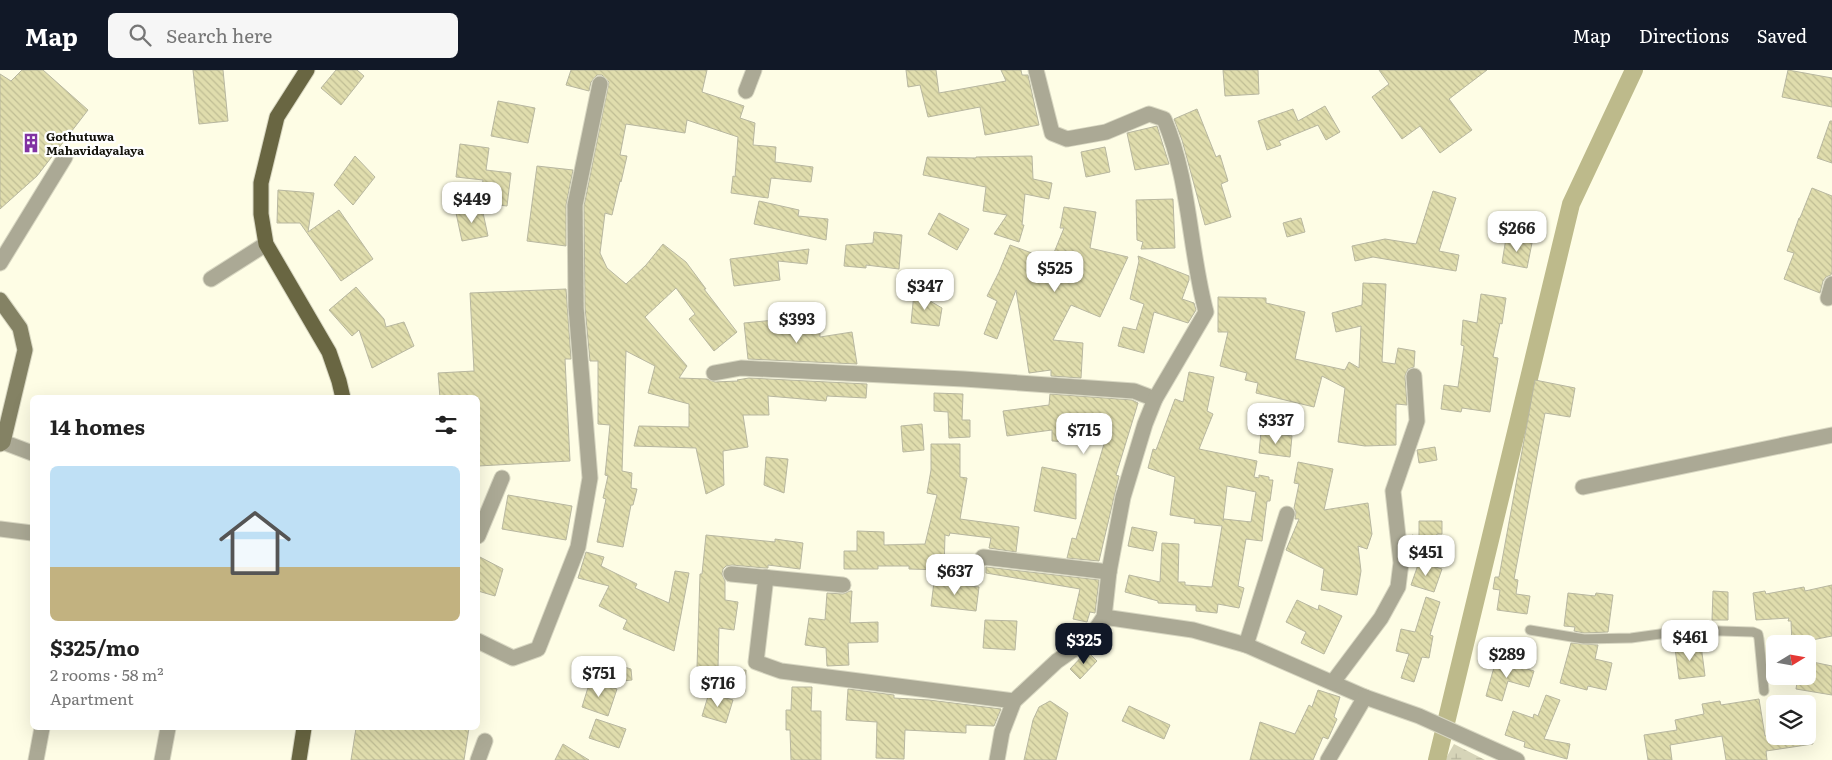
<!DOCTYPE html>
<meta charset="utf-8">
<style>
body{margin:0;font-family:Literata,serif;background:#f6f6f6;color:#222;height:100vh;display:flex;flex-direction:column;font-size:19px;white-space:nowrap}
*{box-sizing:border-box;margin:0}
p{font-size:16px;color:#767676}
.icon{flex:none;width:28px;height:28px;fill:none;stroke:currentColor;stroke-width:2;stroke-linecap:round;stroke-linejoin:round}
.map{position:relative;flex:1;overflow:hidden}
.details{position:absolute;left:30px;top:325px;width:450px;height:335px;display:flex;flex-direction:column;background:#fff;border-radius:8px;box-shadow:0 5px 20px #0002}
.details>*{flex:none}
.needle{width:32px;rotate:79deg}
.controls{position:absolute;left:1766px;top:565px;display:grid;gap:10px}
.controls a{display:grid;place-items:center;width:50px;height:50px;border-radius:8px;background:#fff;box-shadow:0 5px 20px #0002;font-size:25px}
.price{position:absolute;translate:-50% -42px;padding:0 11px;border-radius:10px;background:#fff;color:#222;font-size:16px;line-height:32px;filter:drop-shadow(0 1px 2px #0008)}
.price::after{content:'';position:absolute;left:50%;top:30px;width:15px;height:11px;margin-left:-8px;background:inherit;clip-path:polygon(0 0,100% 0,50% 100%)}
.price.selected{background:#111827;color:#fff}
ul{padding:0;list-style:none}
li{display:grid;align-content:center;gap:10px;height:265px;padding:0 20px}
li+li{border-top:1px solid #e0e0e0}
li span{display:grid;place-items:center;height:155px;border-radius:8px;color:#555}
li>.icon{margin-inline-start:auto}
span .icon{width:90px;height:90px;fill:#fffc;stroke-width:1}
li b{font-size:21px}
h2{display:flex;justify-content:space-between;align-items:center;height:60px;padding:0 20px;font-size:21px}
header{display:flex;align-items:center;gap:30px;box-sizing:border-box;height:70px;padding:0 25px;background:#111827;color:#fff}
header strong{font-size:24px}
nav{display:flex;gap:28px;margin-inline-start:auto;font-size:18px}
.search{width:350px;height:45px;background:#f6f6f6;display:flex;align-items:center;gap:12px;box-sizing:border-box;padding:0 18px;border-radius:8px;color:#767676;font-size:19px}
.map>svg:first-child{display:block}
.wetland{fill:url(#wetland-marsh)}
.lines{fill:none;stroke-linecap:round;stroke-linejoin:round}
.canal{stroke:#bdba8b;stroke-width:18}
.building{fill:url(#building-back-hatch);stroke:#b8b7a0;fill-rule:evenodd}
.lane-casing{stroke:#d8d7c2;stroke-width:11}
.street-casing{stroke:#d8d7c2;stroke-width:17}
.secondary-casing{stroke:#d8d7c2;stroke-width:17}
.primary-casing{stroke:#d8d7c2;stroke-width:17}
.lane{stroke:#aba995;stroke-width:9}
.street{stroke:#aba995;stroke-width:15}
.secondary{stroke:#848264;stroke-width:15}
.primary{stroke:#696642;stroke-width:15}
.labels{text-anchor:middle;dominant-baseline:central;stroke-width:4.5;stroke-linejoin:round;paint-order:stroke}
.poi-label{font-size:12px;font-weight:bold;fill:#13120a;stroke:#fff;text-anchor:start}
</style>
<header>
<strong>Map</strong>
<div class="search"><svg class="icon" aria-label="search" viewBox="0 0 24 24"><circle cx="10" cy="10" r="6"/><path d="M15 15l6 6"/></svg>Search here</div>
<nav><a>Map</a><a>Directions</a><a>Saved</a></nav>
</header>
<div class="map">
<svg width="1832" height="690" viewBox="0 0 1832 690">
<defs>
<pattern id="wetland-marsh" width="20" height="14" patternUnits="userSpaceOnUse" patternTransform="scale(1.25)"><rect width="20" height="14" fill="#d6d4b8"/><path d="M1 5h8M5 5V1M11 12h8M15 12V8" fill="none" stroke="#b7b59d"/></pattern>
<pattern id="building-back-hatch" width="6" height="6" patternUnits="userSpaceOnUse" patternTransform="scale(1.25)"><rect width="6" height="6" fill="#e0ddad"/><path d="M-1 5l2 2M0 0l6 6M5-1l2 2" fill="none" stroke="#bfbd94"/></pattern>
</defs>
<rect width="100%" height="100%" fill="#fefde5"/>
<polygon class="wetland" points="1454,674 1485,690 1445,690"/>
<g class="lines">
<polyline class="canal" points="1437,690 1571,134 1634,0"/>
</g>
<g class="building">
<polygon points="22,0 43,0 88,40 37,106 0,139 0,4 11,11"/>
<polygon points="193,0 223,0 228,51 199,54"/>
<polygon points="336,0 357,0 364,6 341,35 321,18"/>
<polygon points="571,0 707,0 702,22 744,36 740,48 755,53 753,75 776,77 775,92 813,97 811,112 771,108 768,128 731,123 733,106 735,107 738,67 687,50 685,63 626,54 620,85 627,86 621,112 620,111 612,145 605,143 600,183 607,198 626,214 646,195 663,174 686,192 706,219 704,219 737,262 714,281 689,249 695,244 676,218 645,247 687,296 679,308 707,309 715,312 738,311 737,310 749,308 867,314 866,328 827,326 826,331 768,326 769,345 743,345 748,377 723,381 724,415 706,424 696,378 634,376 639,356 689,357 689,334 648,323 655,296 626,281 622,401 632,403 631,418 637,419 633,435 631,435 623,477 597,472 606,429 603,428 608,406 605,405 610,355 598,354 598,291 590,291 585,237 584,136 609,12 602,5 597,5 591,12 589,21 566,15"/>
<polygon points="906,0 936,0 939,23 1006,11 1001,0 1021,0 1022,5 1028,5 1039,55 985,65 980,37 928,47 920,15 908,17"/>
<polygon points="1223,0 1258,0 1259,24 1225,26"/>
<polygon points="1379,0 1487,0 1449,29 1472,60 1440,83 1420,56 1402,69 1372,27 1389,14"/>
<polygon points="1788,0 1832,8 1832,37 1782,27"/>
<polygon points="498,31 535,38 528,73 491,66"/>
<polygon points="1325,36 1340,62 1326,70 1318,55 1279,71 1281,75 1267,80 1258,51 1293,39 1298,51"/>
<polygon points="1197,39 1216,87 1220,85 1228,111 1221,114 1231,147 1205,155 1182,70 1174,49"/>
<polygon points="1830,51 1832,51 1832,93 1817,88"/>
<polygon points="1157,56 1169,94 1135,100 1127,63"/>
<polygon points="460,74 489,78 486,100 511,103 507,136 480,133 483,110 456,107"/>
<polygon points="1105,77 1110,102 1086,107 1081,82"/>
<polygon points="355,86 375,107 353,135 334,115"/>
<polygon points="1032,86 1033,109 1052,113 1049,129 1025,124 1022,155 1024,155 1019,172 994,164 1007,145 983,141 986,117 923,105 927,87 976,88 976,87"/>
<polygon points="537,96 573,100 566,135 566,176 527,171"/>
<polygon points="1812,118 1832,126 1832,202 1831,205 1826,207 1823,211 1820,223 1784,209 1794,183 1787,181 1799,148 1800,148"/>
<polygon points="278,120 314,123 308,162 339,140 373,189 341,211 300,153 277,153"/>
<polygon points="1433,121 1456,128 1439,181 1459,185 1456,201 1373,187 1355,191 1352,176 1385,169 1416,174"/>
<polygon points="1173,129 1175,178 1141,179 1143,172 1137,170 1136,130"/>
<polygon points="759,131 799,140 798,146 828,149 826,170 754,154"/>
<polygon points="1064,137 1096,142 1090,178 1128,187 1100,247 1071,235 1053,270 1083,273 1081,308 1051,306 1051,300 1029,303 1016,220 997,269 984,264 997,231 987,226 999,202 1010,175 1051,190 1064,158 1060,158"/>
<polygon points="482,138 488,166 462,171 456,143"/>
<polygon points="939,143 969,159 957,180 928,164"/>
<polygon points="1301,148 1305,162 1287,167 1283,153"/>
<polygon points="874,162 902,165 899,199 866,195 866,198 844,196 846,175 873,173"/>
<polygon points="1506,168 1532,173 1527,198 1502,193"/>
<polygon points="809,179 807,194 778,191 780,210 734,216 730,189"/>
<polygon points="1138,186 1189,206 1189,210 1182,229 1194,233 1196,240 1188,253 1154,242 1144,283 1118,276 1123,257 1136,260 1144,234 1130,229 1139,191"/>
<polygon points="1363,213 1386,214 1382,292 1395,294 1398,278 1415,281 1414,297 1408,299 1405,306 1407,335 1396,334 1396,375 1365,376 1338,372 1345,318 1322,306 1314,337 1256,323 1258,313 1245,310 1247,303 1220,296 1228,262 1218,262 1218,227 1266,228 1266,233 1305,242 1295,289 1345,300 1349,292 1359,298 1361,256 1336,262 1332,243 1362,235"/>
<polygon points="356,217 384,249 386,257 404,252 414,276 372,298 359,260 352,266 329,240"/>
<polygon points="566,219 571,289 565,289 570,391 478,396 478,328 440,328 438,303 474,301 470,223"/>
<polygon points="914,223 933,226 930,231 942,238 939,256 911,253"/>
<polygon points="1481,224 1506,228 1502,254 1500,253 1493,287 1498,288 1490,342 1462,338 1461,342 1441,339 1444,315 1458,317 1464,276 1461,275 1463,250 1477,253"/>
<polygon points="775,250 775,256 820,260 820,267 852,262 857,294 748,289 744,253"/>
<path d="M 1189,302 L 1214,307 L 1207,341 L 1213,344 L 1199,379 L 1257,391 L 1254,407 L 1259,408 L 1259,405 L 1269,407 L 1269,410 L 1273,410 L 1270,431 L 1267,431 L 1262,471 L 1246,469 L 1238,516 L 1244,518 L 1239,538 L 1218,534 L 1217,543 L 1196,541 L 1196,535 L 1158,533 L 1158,531 L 1125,522 L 1129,505 L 1160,512 L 1162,473 L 1179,474 L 1178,512 L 1185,512 L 1185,515 L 1212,517 L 1222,456 L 1194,453 L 1195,449 L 1170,445 L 1175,407 L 1148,398 L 1153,379 L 1156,380 L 1175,329 L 1183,332 ZM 1227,416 L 1256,422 L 1251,452 L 1224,449 L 1223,451 Z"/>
<polygon points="1535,310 1575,318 1570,347 1545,343 1514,509 1518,510 1516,524 1530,526 1527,544 1497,540 1500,520 1493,519 1495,507 1499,507"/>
<polygon points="934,323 963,324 962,350 970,350 970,367 949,368 948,342 934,341"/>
<polygon points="1050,324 1132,330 1138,333 1116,405 1119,406 1099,491 1067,488 1072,468 1076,469 1109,357 1076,347 1076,372 1052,371 1052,360 1007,366 1003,341 1049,335"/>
<polygon points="922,354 924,380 903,382 901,356"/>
<polygon points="1261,362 1292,366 1290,387 1259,383"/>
<polygon points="931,374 960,374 960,407 967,408 960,449 1019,457 1016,482 989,478 991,468 950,463 949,466 945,465 944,500 909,499 909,496 878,496 878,499 844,499 844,481 857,481 857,461 884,462 884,475 925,474 937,425 927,423 931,400"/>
<polygon points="1435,377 1437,390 1419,393 1417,380"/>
<polygon points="766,387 788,389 784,423 764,415"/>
<polygon points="1298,392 1333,399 1324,440 1368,433 1372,464 1367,479 1358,476 1361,501 1357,525 1321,520 1324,499 1286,480 1299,449 1295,449 1296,442 1294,438 1299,414 1294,413"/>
<polygon points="1042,397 1076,404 1076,449 1034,441"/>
<polygon points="508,425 572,436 566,470 502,459"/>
<polygon points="1419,451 1442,451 1442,464 1437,464 1432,484 1409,478 1412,465 1419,467"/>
<polygon points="1132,457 1157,462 1153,481 1128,476"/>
<polygon points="706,465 775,472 775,469 803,473 800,499 768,495 768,498 765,498 732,495 726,496 723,499 722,504 725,511 725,530 738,532 734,560 719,558 718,597 697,597 700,504 702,504"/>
<polygon points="586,482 604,487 601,496 637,514 635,518 669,533 675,501 689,503 674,581 623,559 627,550 599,536 609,516 578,508"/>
<polygon points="478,486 503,499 495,526 478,521"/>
<polygon points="1419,492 1442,499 1434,522 1411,515"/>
<polygon points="986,497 1099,510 1095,543 1090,542 1087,552 1073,549 1080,519 986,503"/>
<polygon points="934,512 979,517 976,541 931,536"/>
<polygon points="1832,515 1832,566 1792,574 1791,551 1788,551 1789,548 1756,550 1753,523 1765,521 1766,524 1804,517 1805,521"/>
<polygon points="850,521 852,521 850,553 878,552 878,572 848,573 849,595 827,596 826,578 805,575 809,548 825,550 827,523 843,524"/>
<polygon points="1713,521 1728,522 1728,550 1712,550"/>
<polygon points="1568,523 1595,526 1596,523 1613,525 1608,562 1584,563 1574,561 1575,557 1564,556"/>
<polygon points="1426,527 1440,532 1430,565 1433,566 1429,588 1422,587 1414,612 1401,608 1409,584 1396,581 1401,559 1415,562"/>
<polygon points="1297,530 1318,540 1319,535 1342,546 1324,584 1301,573 1306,562 1286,552"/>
<polygon points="985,550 1017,551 1015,580 983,578"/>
<polygon points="1571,573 1598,575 1595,589 1612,593 1606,620 1588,616 1587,620 1560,613"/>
<polygon points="1701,575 1705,606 1679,609 1675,578"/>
<polygon points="1087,581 1097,591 1080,609 1070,599"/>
<polygon points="1496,590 1534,601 1529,617 1508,611 1502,631 1486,626"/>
<polygon points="1808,591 1832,596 1832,625 1796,619 1798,606 1808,606"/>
<polygon points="611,593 631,599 632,610 613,612"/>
<polygon points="726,600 746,600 745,622 725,622"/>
<polygon points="590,611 617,619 608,646 582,637"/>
<polygon points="792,617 812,617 811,641 821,641 821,690 791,690 790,660 786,660 786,640 791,640"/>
<polygon points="848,619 894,625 894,628 929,630 1001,639 994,656 966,655 966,663 905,660 904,689 876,688 877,652 846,650"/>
<polygon points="1318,620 1340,627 1334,647 1337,649 1328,669 1323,667 1313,690 1250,690 1260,652 1295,664 1309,635 1312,637"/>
<polygon points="709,623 733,630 726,653 702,646"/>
<polygon points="1546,625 1560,630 1544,669 1570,674 1567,689 1524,677 1525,672 1505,665 1513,641 1533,648 1534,644 1538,646"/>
<polygon points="1759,629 1765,666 1812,666 1813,674 1766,681 1767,690 1726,690 1722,666 1670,675 1672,690 1648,690 1644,665 1677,660 1675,650 1704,644 1702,634 1720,631 1721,635"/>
<polygon points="1050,631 1068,643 1056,690 1024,690 1033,650 1039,637"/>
<polygon points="1129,636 1170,655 1164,669 1122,651"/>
<polygon points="596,649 626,659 619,678 589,668"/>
<polygon points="356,658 469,658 464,690 351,690"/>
<polygon points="563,674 589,690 555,690"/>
</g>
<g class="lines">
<defs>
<polyline id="lane" points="1530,560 1584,569 1631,568 1689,560 1753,562 1758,564 1759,569 1764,621"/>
<g id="street">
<polyline points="746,21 754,0"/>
<polyline points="0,193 65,87"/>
<polyline points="211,209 266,174"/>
<polyline points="1828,228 1832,214"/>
<polyline points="714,303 741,298 964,309 1134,321 1155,329"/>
<polyline points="3,372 32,383"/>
<polyline points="1583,417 1832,365"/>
<polyline points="0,459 32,463"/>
<polyline points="478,466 502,408"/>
<polyline points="983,487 1109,502"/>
<polyline points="731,504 843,515"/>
<polyline points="766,507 756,592 781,601 1014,631"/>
<polyline points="1104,547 1193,560 1246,575 1365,627 1419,646 1517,690"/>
<polyline points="478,571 513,588 538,579 578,477 590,408 576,237 575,135 600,14"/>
<polyline points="1246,575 1287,444"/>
<polyline points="1333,612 1381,548 1398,517 1401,493 1393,421 1417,351 1414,306"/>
<polyline points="36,690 42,658"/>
<polyline points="162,690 168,658"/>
<polyline points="478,690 485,671"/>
<path d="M 997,690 L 1002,662 L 1014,631 L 1057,591 L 1090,568 L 1104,547 L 1109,502 L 1123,427 L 1145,354 L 1155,329 L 1206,242 C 1189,178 1190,110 1164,49 L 1149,44 L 1106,62 L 1067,69 L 1052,63 L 1036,0"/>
<polyline points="1328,690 1365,627"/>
</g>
<polyline id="secondary" points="0,230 20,258 25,280 3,372 0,374"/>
<g id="primary">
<polyline points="307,0 277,47 261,113 261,144 266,174 329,282 339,311 343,328"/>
<polyline points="299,690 304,658"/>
</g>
</defs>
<use href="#lane" class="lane-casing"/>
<use href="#street" class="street-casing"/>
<use href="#secondary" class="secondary-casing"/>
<use href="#primary" class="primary-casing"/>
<use href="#lane" class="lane"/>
<use href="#street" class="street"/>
<use href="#secondary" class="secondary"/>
<use href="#primary" class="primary"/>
</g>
<defs>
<symbol id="building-bare" viewBox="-9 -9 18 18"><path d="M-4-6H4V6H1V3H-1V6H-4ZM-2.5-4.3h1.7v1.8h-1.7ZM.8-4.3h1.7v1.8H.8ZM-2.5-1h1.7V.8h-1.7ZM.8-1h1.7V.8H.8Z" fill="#8132a2" stroke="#fff" stroke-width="2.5" paint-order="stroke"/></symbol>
</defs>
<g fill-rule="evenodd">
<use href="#building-bare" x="17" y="59" width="28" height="28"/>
</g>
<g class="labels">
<g class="poi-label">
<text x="46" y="66">Gothutuwa<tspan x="46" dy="14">Mahavidayalaya</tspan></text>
</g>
</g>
</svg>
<div class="controls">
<a><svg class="needle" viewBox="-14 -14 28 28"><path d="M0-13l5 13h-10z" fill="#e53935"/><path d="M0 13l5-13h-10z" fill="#767676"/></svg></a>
<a><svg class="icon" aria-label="layers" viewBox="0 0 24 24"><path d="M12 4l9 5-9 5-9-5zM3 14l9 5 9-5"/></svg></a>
</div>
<b class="price" style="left:472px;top:154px">$449</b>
<b class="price" style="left:1517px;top:183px">$266</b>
<b class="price" style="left:1055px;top:223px">$525</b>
<b class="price" style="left:925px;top:241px">$347</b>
<b class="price" style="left:797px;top:274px">$393</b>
<b class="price" style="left:1276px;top:375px">$337</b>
<b class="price" style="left:1084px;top:385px">$715</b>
<b class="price" style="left:1426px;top:507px">$451</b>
<b class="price" style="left:955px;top:526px">$637</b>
<b class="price" style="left:1690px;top:592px">$461</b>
<b class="price selected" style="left:1084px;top:595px">$325</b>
<b class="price" style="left:1507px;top:609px">$289</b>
<b class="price" style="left:599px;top:628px">$751</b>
<b class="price" style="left:718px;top:638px">$716</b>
<section class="details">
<h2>14 homes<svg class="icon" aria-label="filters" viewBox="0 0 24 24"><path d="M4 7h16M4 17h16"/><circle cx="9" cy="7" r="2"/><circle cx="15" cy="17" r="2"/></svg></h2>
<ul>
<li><span style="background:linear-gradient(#bfe0f5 65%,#c2b280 0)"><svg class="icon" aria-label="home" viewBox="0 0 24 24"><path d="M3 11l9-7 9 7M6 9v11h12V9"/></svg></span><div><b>$325/mo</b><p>2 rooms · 58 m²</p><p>Apartment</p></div></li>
</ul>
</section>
</div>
